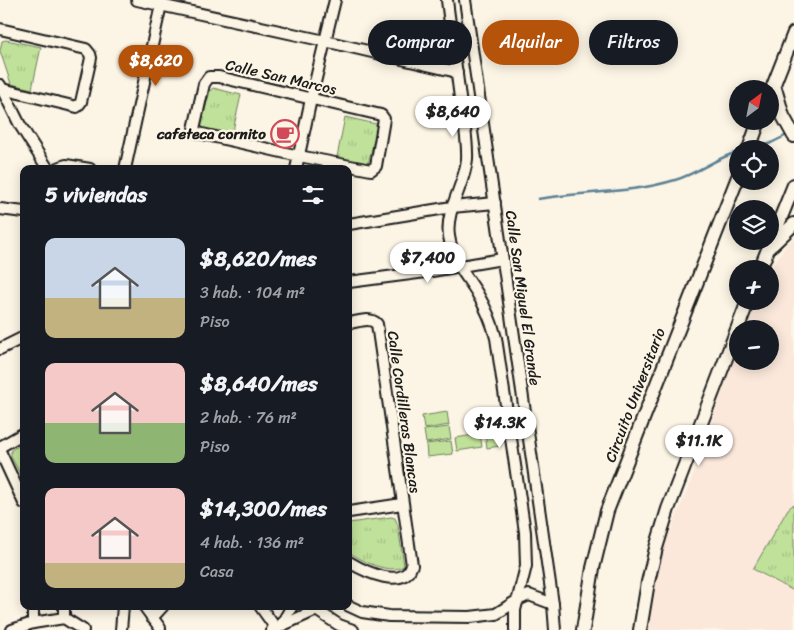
<!DOCTYPE html>
<html lang="es">
<meta charset="utf-8">
<style>
body{margin:0;font-family:Sriracha,sans-serif;background:#20242c;color:#f1f3f6;height:100vh;display:flex;flex-direction:column;font-size:19px;white-space:nowrap}
*{box-sizing:border-box;margin:0}
p{font-size:16px;color:#9ea1a6}
.icon{flex:none;width:28px;height:28px;fill:none;stroke:currentColor;stroke-width:2;stroke-linecap:round;stroke-linejoin:round}
.map{position:relative;flex:1;overflow:hidden}
.sheet{position:absolute;left:20px;top:165px;width:332px;height:445px;display:flex;flex-direction:column;background:#171b24;border-radius:10px;box-shadow:0 2px 12px #0003}
.sheet>*{flex:none}
.banner{position:absolute;left:368px;top:20px;width:351px;height:45px;display:flex;gap:10px}
.needle{width:32px;rotate:32deg}
.fabs{position:absolute;left:729px;top:80px;display:grid;gap:10px}
.fabs a{display:grid;place-items:center;width:50px;height:50px;border-radius:50%;background:#171b24;box-shadow:0 2px 12px #0003;font-size:25px}
.price{position:absolute;translate:-50% -42px;padding:0 11px;border-radius:18px;background:#fff;color:#222;font-size:16px;line-height:32px;filter:drop-shadow(0 1px 2px #0008)}
.price::after{content:'';position:absolute;left:50%;top:30px;width:15px;height:11px;margin-left:-8px;background:inherit;clip-path:polygon(0 0,100% 0,50% 100%)}
.price.current{background:#b45309;color:#fff}
ul{padding:0;list-style:none}
li{display:flex;align-items:center;gap:15px;height:125px;padding:0 25px}
li span{display:grid;place-items:center;flex:none;width:140px;height:100px;border-radius:10px;color:#555}
li>.icon{margin-inline-start:auto}
span .icon{width:60px;height:60px;fill:#fffc;stroke-width:1}
li b{font-size:21px}
h2{display:flex;justify-content:space-between;align-items:center;height:60px;padding:0 25px;font-size:21px}
.chip{padding:0 18px;border-radius:22px;background:#171b24;box-shadow:0 2px 12px #0003;font-size:18px;line-height:45px}
.chip.current{background:#b45309;color:#fff}
.map>svg:first-child{display:block}
.built{fill:#fbe8db}
.green{fill:#c0e19a;stroke:#6e7e5b}
.park{fill:url(#park-tufts);stroke:#6e7e5b}
.lines{fill:none;stroke-linecap:round;stroke-linejoin:round}
.stream{stroke:#5b8095;stroke-width:2.5}
.minor-casing{stroke:#1c1c1c;stroke-width:14}
.major-casing{stroke:#1c1c1c;stroke-width:16}
.minor{stroke:#fcf5e5;stroke-width:10}
.major{stroke:#fcf5e5;stroke-width:12}
.labels{text-anchor:middle;dominant-baseline:central;stroke-width:4.5;stroke-linejoin:round;paint-order:stroke}
.street-label{font-size:15px;fill:#1c1c1c;stroke:#fcf5e5}
.poi-label{font-size:15px;font-weight:bold;fill:#1c1c1c;stroke:#fcf5e5;text-anchor:end}
</style>
<div class="map">
<svg width="794" height="630" viewBox="0 0 794 630">
<defs>
<pattern id="park-tufts" width="24" height="20" patternUnits="userSpaceOnUse" patternTransform="scale(1.25)"><rect width="24" height="20" fill="#c0e19a"/><path d="M3 7l-1-3M5 7V3M7 7l1-3M15 17l-1-3M17 17v-4M19 17l1-3" fill="none" stroke="#a4c084"/></pattern>
</defs>
<rect width="100%" height="100%" fill="#fcf5e5"/>
<filter id="ink" filterUnits="userSpaceOnUse"><feTurbulence type="fractalNoise" baseFrequency=".02" numOctaves="2"/><feDisplacementMap in="SourceGraphic" scale="10" xChannelSelector="R" yChannelSelector="G"/><feConvolveMatrix kernelMatrix="1 2 1 2 8 2 1 2 1" color-interpolation-filters="sRGB"/></filter>
<g filter="url(#ink)">
<polygon class="built" points="794,238 794,630 646,630 651,594 658,561 689,486 706,440 716,408 737,352 738,361 770,361 770,329 746,329 756,301 770,301 770,270 786,245"/>
<g class="green">
<polygon points="447,412 449,425 424,429 422,416"/>
<polygon points="496,421 500,446 487,448 483,422"/>
<polygon points="449,427 451,439 426,443 424,430"/>
<polygon points="480,434 482,447 457,451 455,438"/>
<polygon points="451,441 453,454 427,457 426,444"/>
</g>
<g class="park">
<polygon points="6,40 41,47 32,89 11,84 0,51 2,41"/>
<polygon points="213,88 241,95 232,135 204,129 201,124 210,91"/>
<polygon points="345,117 376,124 377,128 369,161 365,164 337,157"/>
<path d="M 22,446 L 24,448 L 24,486 C 22,481 20,475 18,470 C 13,459 3,448 22,446 Z"/>
<polygon points="794,504 794,591 753,569 788,509"/>
<path d="M 391,517 L 395,518 L 398,526 L 404,566 C 389,575 362,561 349,552 L 349,523 Z"/>
</g>
<g class="lines">
<g class="stream">
<polyline points="755,147 769,144 787,135"/>
<path d="M 538,199 C 584,191 630,194 675,180 C 697,174 715,158 738,152"/>
</g>
<defs>
<g id="minor">
<polyline points="137,0 325,41 457,72"/>
<path d="M 447,0 C 451,33 456,65 460,98 C 463,118 468,138 467,159 C 465,185 445,210 449,236 C 453,262 464,272 477,293 C 486,308 492,322 496,338 L 525,532 L 526,566 L 515,610 L 515,630"/>
<polyline points="465,0 553,604 555,630"/>
<polyline points="0,29 86,49 90,54 91,58 81,102 77,107 2,89"/>
<polygon points="209,77 219,77 381,115 384,119 376,166 371,170 299,156 198,133 194,129 204,84"/>
<polyline points="0,85 20,125 48,169"/>
<polyline points="56,169 66,165 90,169"/>
<polyline points="125,169 162,0"/>
<polyline points="296,169 311,99 335,0"/>
<polyline points="0,209 24,212"/>
<polyline points="349,224 452,207 495,203"/>
<polyline points="349,282 426,272 502,259"/>
<path d="M 349,323 C 358,322 370,316 377,324 L 412,565 C 404,591 364,571 349,562"/>
<polyline points="0,349 24,337"/>
<polyline points="0,447 24,433"/>
<polyline points="0,451 24,503"/>
<polyline points="349,512 402,504"/>
<polyline points="64,606 64,618"/>
<polyline points="144,606 160,628"/>
<polyline points="260,606 277,630"/>
<polyline points="349,606 362,612 389,616 470,617 496,614 518,600 529,595 553,604"/>
<polyline points="316,610 339,625 353,630"/>
<polyline points="152,618 163,606"/>
<polyline points="33,623 33,606"/>
<polyline points="281,625 292,606"/>
<polyline points="12,630 33,623 64,618 83,630"/>
<polyline points="121,630 123,606"/>
<polyline points="272,630 314,611"/>
</g>
<g id="major">
<polyline points="774,85 783,116 794,136"/>
<polyline points="770,94 794,33"/>
<polyline points="749,149 759,121"/>
<polyline points="772,245 794,224"/>
<polyline points="760,269 794,185"/>
<polyline points="583,630 593,568 607,511 738,177"/>
<polyline points="640,630 648,582 656,548 668,509 748,301"/>
</g>
</defs>
<use href="#minor" class="minor-casing"/>
<use href="#major" class="major-casing"/>
<use href="#minor" class="minor"/>
<use href="#major" class="major"/>
</g>
</g>
<defs>
<symbol id="cafe-ring" viewBox="-11 -11 22 22"><circle r="9.5" fill="#fcf5e5" stroke="#d1495b" stroke-width="1.5"/><path d="M-5.5-4.5H6V0H3Q3 3.5 0 3.5H-2.5Q-5.5 3.5-5.5 0ZM3-3.2v2h1.7v-2ZM-6 4.5H4V6H-6Z" fill="#d1495b"/></symbol>
</defs>
<g fill-rule="evenodd">
<use href="#cafe-ring" x="269" y="118" width="32" height="32"/>
</g>
<g class="labels">
<g class="street-label">
<text transform="translate(281 77) rotate(13)">Calle San Marcos</text>
<text transform="translate(523 298) rotate(82)">Calle San Miguel El Grande</text>
<text transform="translate(635 395) rotate(-69)">Circuito Universitario</text>
<text transform="translate(404 412) rotate(82)">Calle Cordilleras Blancas</text>
</g>
<g class="poi-label">
<text x="266" y="134">cafeteca cornito</text>
</g>
</g>
</svg>
<div class="fabs">
<a><svg class="needle" viewBox="-14 -14 28 28"><path d="M0-13l5 13h-10z" fill="#e53935"/><path d="M0 13l5-13h-10z" fill="#9ea1a6"/></svg></a>
<a><svg class="icon" aria-label="locate" viewBox="0 0 24 24"><circle cx="12" cy="12" r="6"/><path d="M12 2v4M12 18v4M2 12h4M18 12h4"/></svg></a>
<a><svg class="icon" aria-label="layers" viewBox="0 0 24 24"><path d="M12 4l9 5-9 5-9-5zM3 14l9 5 9-5"/></svg></a>
<a>+</a>
<a>−</a>
</div>
<b class="price current" style="left:156px;top:87px">$8,620</b>
<b class="price" style="left:453px;top:138px">$8,640</b>
<b class="price" style="left:428px;top:284px">$7,400</b>
<b class="price" style="left:500px;top:449px">$14.3K</b>
<b class="price" style="left:699px;top:467px">$11.1K</b>
<div class="banner">
<a class="chip">Comprar</a>
<a class="chip current">Alquilar</a>
<a class="chip">Filtros</a>
</div>
<section class="sheet">
<h2>5 viviendas<svg class="icon" aria-label="filters" viewBox="0 0 24 24"><path d="M4 7h16M4 17h16"/><circle cx="9" cy="7" r="2"/><circle cx="15" cy="17" r="2"/></svg></h2>
<ul>
<li><span style="background:linear-gradient(#c9d6e8 60%,#c2b280 0)"><svg class="icon" aria-label="home" viewBox="0 0 24 24"><path d="M3 11l9-7 9 7M6 9v11h12V9"/></svg></span><div><b>$8,620/mes</b><p>3 hab. · 104 m²</p><p>Piso</p></div></li>
<li><span style="background:linear-gradient(#f6c9c9 60%,#8fb573 0)"><svg class="icon" aria-label="home" viewBox="0 0 24 24"><path d="M3 11l9-7 9 7M6 9v11h12V9"/></svg></span><div><b>$8,640/mes</b><p>2 hab. · 76 m²</p><p>Piso</p></div></li>
<li><span style="background:linear-gradient(#f6c9c9 75%,#c2b280 0)"><svg class="icon" aria-label="home" viewBox="0 0 24 24"><path d="M3 11l9-7 9 7M6 9v11h12V9"/></svg></span><div><b>$14,300/mes</b><p>4 hab. · 136 m²</p><p>Casa</p></div></li>
</ul>
</section>
</div>
